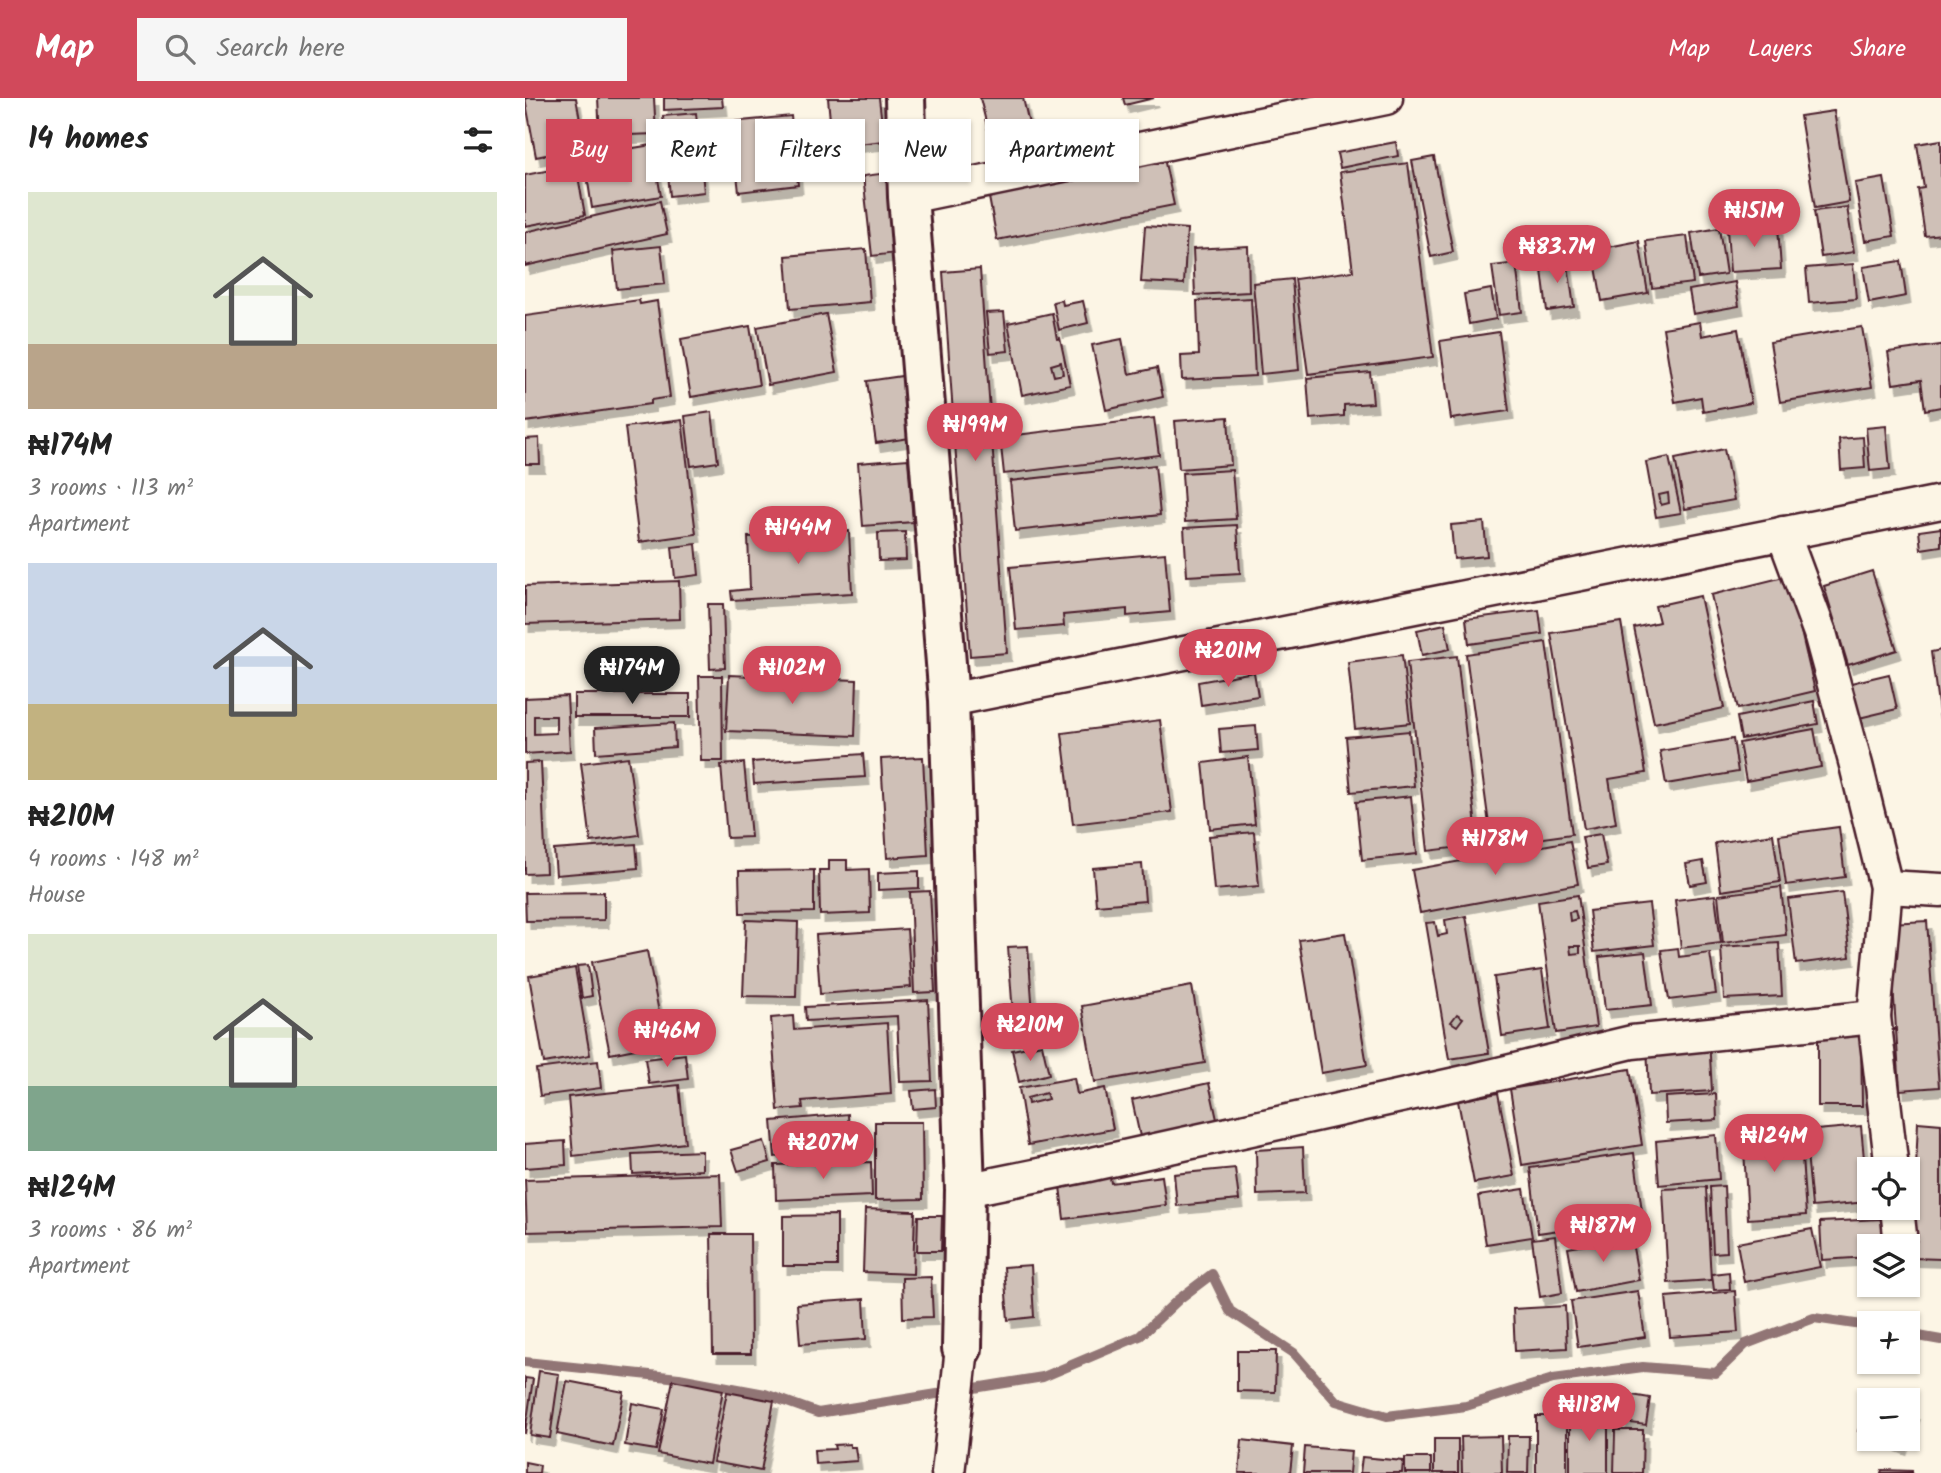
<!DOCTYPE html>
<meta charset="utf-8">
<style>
body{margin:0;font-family:Kalam,sans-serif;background:#f6f6f6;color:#222;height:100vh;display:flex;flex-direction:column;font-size:26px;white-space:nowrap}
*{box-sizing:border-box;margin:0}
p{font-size:23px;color:#767676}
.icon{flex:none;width:38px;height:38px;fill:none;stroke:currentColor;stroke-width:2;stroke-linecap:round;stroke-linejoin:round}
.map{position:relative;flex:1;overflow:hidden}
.side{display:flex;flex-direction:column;background:#fff;width:525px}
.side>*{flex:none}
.guide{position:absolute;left:21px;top:21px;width:665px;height:63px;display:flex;gap:14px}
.controls{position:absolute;left:1332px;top:1059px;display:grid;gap:14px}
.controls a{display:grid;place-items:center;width:63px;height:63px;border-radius:0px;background:#fff;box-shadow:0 2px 5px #0004;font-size:35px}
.price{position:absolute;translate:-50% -60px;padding:0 16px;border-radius:24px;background:#d1495b;color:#fff;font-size:23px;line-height:46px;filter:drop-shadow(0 2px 4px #0008)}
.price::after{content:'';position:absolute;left:50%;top:42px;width:21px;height:16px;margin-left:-10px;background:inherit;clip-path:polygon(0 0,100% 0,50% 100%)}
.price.current{background:#222;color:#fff}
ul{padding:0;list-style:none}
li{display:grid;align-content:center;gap:14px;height:371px;padding:0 28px}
li span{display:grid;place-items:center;height:217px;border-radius:0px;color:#555}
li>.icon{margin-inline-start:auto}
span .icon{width:126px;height:126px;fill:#fffc;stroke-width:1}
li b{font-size:30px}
h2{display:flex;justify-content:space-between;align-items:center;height:84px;padding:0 28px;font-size:30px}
.tag{padding:0 24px;border-radius:0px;background:#fff;box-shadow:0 2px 5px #0004;font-size:24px;line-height:63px}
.tag.current{background:#d1495b;color:#fff}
header{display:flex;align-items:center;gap:42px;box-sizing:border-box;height:98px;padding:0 35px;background:#d1495b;color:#fff}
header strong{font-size:33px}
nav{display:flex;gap:38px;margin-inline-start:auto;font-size:24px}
.search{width:490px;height:63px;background:#f6f6f6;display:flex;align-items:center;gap:18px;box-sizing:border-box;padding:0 24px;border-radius:0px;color:#767676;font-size:26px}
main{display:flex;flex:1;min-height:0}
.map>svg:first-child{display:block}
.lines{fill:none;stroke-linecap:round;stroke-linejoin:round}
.stream{stroke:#917474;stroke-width:10}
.building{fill:#cfc0b7;stroke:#4a1f2b;stroke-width:2;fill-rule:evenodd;filter:url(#shadow)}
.minor-casing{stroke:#4a1f2b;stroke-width:37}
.secondary-casing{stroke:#4a1f2b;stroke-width:44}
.minor{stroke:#fcf5e5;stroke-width:32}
.secondary{stroke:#fcf5e5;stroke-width:38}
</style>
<header>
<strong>Map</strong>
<div class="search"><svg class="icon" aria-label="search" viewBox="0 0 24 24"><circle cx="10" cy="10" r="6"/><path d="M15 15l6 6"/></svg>Search here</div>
<nav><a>Map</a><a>Layers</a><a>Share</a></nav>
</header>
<main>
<section class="side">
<h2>14 homes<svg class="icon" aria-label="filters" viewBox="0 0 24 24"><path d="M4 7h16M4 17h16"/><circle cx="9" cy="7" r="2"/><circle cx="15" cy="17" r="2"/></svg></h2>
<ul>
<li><span style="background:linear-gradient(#dfe7d0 70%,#b9a48a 0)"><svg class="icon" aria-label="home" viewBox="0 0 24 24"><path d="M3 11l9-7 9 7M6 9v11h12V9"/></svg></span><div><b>₦174M</b><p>3 rooms · 113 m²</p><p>Apartment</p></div></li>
<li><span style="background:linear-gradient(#c9d6e8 65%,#c2b280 0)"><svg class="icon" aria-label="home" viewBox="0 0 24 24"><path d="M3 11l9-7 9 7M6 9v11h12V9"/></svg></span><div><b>₦210M</b><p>4 rooms · 148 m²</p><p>House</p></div></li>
<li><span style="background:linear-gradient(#dfe7d0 70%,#7fa58c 0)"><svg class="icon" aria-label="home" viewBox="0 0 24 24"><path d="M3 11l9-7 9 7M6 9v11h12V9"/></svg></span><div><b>₦124M</b><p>3 rooms · 86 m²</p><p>Apartment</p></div></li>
</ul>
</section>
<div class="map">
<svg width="1416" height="1375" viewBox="0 0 1416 1375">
<defs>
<filter id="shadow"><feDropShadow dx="4.5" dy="8" stdDeviation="0" flood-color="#0004"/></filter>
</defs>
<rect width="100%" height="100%" fill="#fcf5e5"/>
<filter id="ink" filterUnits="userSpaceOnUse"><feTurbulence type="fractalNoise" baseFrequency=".0143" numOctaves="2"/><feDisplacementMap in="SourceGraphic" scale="14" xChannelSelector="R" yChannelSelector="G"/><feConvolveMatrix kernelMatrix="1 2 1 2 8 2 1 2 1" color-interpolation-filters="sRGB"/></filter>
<g filter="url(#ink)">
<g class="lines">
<g class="stream">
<polyline points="1382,1236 1416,1242"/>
<polyline points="0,1264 154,1280 240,1296 293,1315 518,1279 615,1238 654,1201 687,1176 705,1213 769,1255 811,1303 862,1318 941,1308 1028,1281 1118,1269 1191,1275 1221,1246 1289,1220 1344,1228"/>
</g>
</g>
<g class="building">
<polygon points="0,0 51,0 60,49 11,59"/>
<polygon points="73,0 129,0 131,36 75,38"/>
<polygon points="139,0 197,0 198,9 139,12"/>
<polygon points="303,0 354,0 359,43 323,47 321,31 306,33"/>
<polygon points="455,0 498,0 504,26 464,36"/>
<polygon points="598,0 629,0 600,7"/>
<polygon points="1309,13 1324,104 1290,110 1275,18"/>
<polygon points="171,15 179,94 145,98 138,18"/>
<polygon points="266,18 273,87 214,94 206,24"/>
<polygon points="1416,42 1416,136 1400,138 1393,91 1399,90 1392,46"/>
<polygon points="871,44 873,58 815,70 812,55"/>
<polygon points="127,47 136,98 67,110 59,58"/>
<polygon points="909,59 928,154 906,159 887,63"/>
<polygon points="639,60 649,107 472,142 463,94"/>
<polygon points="883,65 908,259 783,276 770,181 828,173 815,74"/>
<polygon points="51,67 60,117 0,128 0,77"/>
<polygon points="363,75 372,155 347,158 338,78"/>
<polygon points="1359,80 1369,138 1340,143 1330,85"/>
<polygon points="135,103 142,136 0,168 0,134"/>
<polygon points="1322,109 1329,154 1296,159 1289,113"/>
<polygon points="620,128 662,131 659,186 616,184"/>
<polygon points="1253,128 1256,171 1205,174 1202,131"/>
<polygon points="1194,130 1201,176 1173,180 1166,135"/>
<polygon points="1162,138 1168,185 1127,190 1121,143"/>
<polygon points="1114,143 1123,195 1077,203 1068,152"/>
<polygon points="136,148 140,186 92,191 88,153"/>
<polygon points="723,148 724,194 670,197 668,151"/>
<polygon points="341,151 345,204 265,211 261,158"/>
<polygon points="1042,160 1049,209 1022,213 1016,164"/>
<polygon points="1376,163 1381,198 1344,205 1338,169"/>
<polygon points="991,165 997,214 974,217 967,168"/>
<polygon points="1328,166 1331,201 1284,205 1281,170"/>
<polygon points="455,171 482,555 445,558 418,174"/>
<polygon points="767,181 774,272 736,276 728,185"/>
<polygon points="1210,184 1214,208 1168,216 1164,192"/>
<polygon points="966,191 971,221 944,226 939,196"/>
<polygon points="726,200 730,278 657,282 656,258 674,257 672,203"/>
<polygon points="114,202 115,206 132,203 145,299 126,302 126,306 0,324 0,218"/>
<polygon points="537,202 538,207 558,203 563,225 534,232 528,204"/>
<polygon points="479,214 483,253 465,255 461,215"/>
<path d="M 527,215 L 532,241 L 535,240 L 545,287 L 497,297 L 483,225 ZM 536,264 L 538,276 L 529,278 L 526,267 Z"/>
<polygon points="301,216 312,274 243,287 232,229"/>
<polygon points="1175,224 1177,238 1213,231 1226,305 1178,314 1176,299 1150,304 1138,230"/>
<polygon points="225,228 234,287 166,299 156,241"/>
<polygon points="1337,229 1347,289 1255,304 1245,244"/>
<polygon points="974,234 984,313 926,321 915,243"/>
<polygon points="597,241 604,276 632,270 638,299 581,312 567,247"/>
<polygon points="1416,247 1416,309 1400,312 1396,282 1368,286 1363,254"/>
<polygon points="845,274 848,305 819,307 819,318 785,321 782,280"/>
<polygon points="377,278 385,340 351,345 342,283"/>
<polygon points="187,314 193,364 166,368 160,318"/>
<polygon points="703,319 706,367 654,371 650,323"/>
<polygon points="629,320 634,357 479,376 475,339"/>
<polygon points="157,322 171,436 114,444 100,329"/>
<polygon points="1361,328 1365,371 1345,373 1341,330"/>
<polygon points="1338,339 1340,370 1316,372 1314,341"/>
<polygon points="14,340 15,366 0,366 0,341"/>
<polygon points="1199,351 1209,402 1160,411 1150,361"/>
<path d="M 1144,359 L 1156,415 L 1131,419 L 1121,364 ZM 1143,395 L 1144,405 L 1136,407 L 1134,397 Z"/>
<polygon points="383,361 388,424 338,428 333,365"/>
<polygon points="630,367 635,417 490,433 485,383"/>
<polygon points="707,372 711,421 660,424 657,375"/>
<polygon points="959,424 962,458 929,461 926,427"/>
<polygon points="712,427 715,475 662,478 659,430"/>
<polygon points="1416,430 1416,448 1396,451 1394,433"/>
<polygon points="324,433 327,495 207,502 206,493 225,491 223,439"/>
<polygon points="380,434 381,462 354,463 353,435"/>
<polygon points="171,446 174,477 150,480 147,449"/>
<polygon points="640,455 645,514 602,518 602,511 538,517 539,528 491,532 485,469"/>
<polygon points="1347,473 1372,552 1323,567 1299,488"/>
<polygon points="1263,478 1290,593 1213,611 1186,497"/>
<polygon points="154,483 155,521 0,526 0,488"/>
<polygon points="1175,498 1199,610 1129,625 1109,530 1134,524 1130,508"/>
<polygon points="183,506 198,506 200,570 185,571"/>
<polygon points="1014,512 1017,536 944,546 941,521"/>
<polygon points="1096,524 1121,675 1084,681 1091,725 1059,731 1026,535"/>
<polygon points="920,526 925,551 897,557 892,532"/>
<polygon points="1021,544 1047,736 997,743 995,730 965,734 941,556"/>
<polygon points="1416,552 1416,621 1415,621 1406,554"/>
<polygon points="877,557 885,625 830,631 823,564"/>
<polygon points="932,558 953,747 903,753 882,564"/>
<polygon points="729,574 733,598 676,607 673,584"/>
<polygon points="1364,576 1372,611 1334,620 1326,585"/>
<polygon points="204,577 332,582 330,638 201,633"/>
<polygon points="174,578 197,578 198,663 176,663"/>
<rect x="49" y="596" width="116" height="23"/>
<path d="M 42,598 L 45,653 L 0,656 L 0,600 ZM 9,618 L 31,618 L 31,635 L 9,636 Z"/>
<polygon points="1289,603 1293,626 1216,641 1212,619"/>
<polygon points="635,622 647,714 548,726 537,635"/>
<polygon points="149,625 150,649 71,655 70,630"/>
<polygon points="731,628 733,652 696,655 694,631"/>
<polygon points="1289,631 1296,669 1221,683 1214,645"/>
<polygon points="884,633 889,688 826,694 821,639"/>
<polygon points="1208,641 1213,674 1141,686 1135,653"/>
<polygon points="338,656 340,679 229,686 227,664"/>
<polygon points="103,659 114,737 66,744 56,665"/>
<polygon points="398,659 403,757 362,760 356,661"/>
<polygon points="723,659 730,726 685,731 678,665"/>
<polygon points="16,664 21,775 0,776 0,665"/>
<polygon points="219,665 226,739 202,740 196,667"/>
<polygon points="886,698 892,756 837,762 831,704"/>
<polygon points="1314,729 1320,779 1261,787 1254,737"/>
<polygon points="729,734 734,788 689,792 684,738"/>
<polygon points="1076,736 1082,767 1063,770 1057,739"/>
<polygon points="1248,736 1255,784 1196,793 1190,745"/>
<polygon points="1045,743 1053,786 895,815 887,772"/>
<polygon points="111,746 113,770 31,777 29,752"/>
<polygon points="304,762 322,762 322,772 344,771 345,815 295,817 294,772 304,772"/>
<polygon points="1178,763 1182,784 1165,787 1161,766"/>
<polygon points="617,766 620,803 571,807 568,770"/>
<polygon points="289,772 289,814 215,815 214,773"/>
<polygon points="394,773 394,790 353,792 353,775"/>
<polygon points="1256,789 1261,837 1198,845 1193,797"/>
<polygon points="405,793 410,894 389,895 385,794"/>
<polygon points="79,794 79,822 1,823 0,795"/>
<polygon points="1317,794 1325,859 1271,866 1263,801"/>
<path d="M 1053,797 L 1071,929 L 1031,935 L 1013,803 ZM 1050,813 L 1052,821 L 1045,823 L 1044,814 ZM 1045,848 L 1055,848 L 1055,855 L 1046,856 Z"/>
<polygon points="1190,797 1196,845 1156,850 1150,802"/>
<polygon points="1124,806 1129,847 1069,854 1064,813"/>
<path d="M 941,818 L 964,955 L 924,961 L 901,825 L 910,824 L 913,838 L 922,836 L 920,822 ZM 932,916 L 938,920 L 932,928 L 926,924 Z"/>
<polygon points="221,822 273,824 271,899 218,898"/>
<polygon points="1402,823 1414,989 1375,992 1364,825"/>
<polygon points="382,831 386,889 295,896 291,837"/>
<polygon points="820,835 842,967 796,975 774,842"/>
<polygon points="1254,845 1257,898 1199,901 1196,849"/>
<polygon points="503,848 509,929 489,930 483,849"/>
<polygon points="1153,850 1154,859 1185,855 1191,896 1144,902 1136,852"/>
<polygon points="122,853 140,945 85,956 67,864"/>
<polygon points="1120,854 1127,907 1080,912 1074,859"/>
<polygon points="63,867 67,898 57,900 52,868"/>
<polygon points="50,870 65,957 19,965 4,878"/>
<polygon points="1017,872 1025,931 977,938 969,879"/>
<polygon points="667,888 680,965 570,984 557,908"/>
<polygon points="403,902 407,983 375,984 372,918 281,923 280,909"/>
<polygon points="268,918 269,932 362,925 366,996 277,1003 278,1010 253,1012 246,920"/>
<polygon points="1336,932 1337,1008 1293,1008 1293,933"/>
<polygon points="1184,941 1187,993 1124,997 1122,945"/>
<polygon points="517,946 524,976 494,984 487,952"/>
<polygon points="160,956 163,981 124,986 120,961"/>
<polygon points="73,963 76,990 15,998 11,971"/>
<polygon points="1105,971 1117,1047 997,1067 985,991"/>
<path d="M 549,980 L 552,996 L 580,990 L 588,1031 L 503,1047 L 494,990 ZM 521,995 L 523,1001 L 503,1006 L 502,1000 Z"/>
<polygon points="684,985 693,1026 616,1043 607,1002"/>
<polygon points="154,987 160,1045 48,1058 43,999"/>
<polygon points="410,991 411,1009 388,1011 386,993"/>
<polygon points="973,995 989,1078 949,1085 933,1003"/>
<polygon points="1191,996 1192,1022 1141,1025 1140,999"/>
<polygon points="323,1016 325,1052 250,1059 247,1023"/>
<polygon points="350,1024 397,1024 398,1101 350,1102"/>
<polygon points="1393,1024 1416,1026 1416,1161 1387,1160"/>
<polygon points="1336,1028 1343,1104 1287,1109 1280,1033"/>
<polygon points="1275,1030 1281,1117 1223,1121 1218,1034"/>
<polygon points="1191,1037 1194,1081 1134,1087 1131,1043"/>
<polygon points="40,1043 41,1067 0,1070 0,1046"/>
<polygon points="239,1043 245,1064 213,1073 206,1052"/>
<polygon points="778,1049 780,1095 732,1097 731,1052"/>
<polygon points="177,1053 177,1072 108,1076 107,1056"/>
<polygon points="1109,1055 1118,1120 1013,1135 1005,1070"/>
<polygon points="346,1064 347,1098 251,1102 250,1067"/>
<polygon points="710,1070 714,1102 652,1108 649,1076"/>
<polygon points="584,1074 586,1085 637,1078 641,1107 539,1121 534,1080"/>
<polygon points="195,1076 197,1129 2,1134 0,1082"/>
<polygon points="1199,1088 1202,1154 1188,1155 1185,1089"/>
<polygon points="1181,1089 1186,1182 1143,1185 1138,1091"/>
<polygon points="999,1091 1007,1139 961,1146 953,1098"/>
<polygon points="340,1111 390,1113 388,1176 338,1174"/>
<polygon points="312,1117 312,1168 258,1168 258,1118"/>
<polygon points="393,1118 417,1118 416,1153 392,1153"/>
<polygon points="1357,1121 1358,1148 1344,1148 1344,1159 1297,1162 1295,1124"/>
<polygon points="1287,1131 1295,1169 1219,1184 1212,1145"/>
<polygon points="186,1136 225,1136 226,1256 188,1256"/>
<polygon points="1030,1138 1037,1195 1015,1199 1007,1141"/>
<polygon points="1106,1139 1114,1182 1051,1194 1043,1150"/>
<polygon points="506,1167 509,1219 483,1222 479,1169"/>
<polygon points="1204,1174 1205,1191 1189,1192 1187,1176"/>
<polygon points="406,1179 408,1219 378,1220 377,1180"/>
<polygon points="1113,1193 1120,1239 1053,1249 1046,1203"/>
<polygon points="1210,1193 1213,1234 1145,1239 1141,1199"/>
<polygon points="339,1201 341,1241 275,1246 272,1206"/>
<polygon points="1040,1208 1042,1250 990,1253 988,1211"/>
<polygon points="712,1253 751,1253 750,1294 712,1293"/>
<polygon points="14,1273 34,1276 25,1340 5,1337"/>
<polygon points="0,1280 8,1281 0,1336"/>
<polygon points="148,1282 198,1292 184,1366 133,1356"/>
<polygon points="42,1283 99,1294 88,1348 32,1336"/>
<polygon points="202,1294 249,1303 236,1373 188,1364"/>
<polygon points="1101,1296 1125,1300 1121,1327 1097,1324"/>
<polygon points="1346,1298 1357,1302 1344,1302 1344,1337 1333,1333"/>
<polygon points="107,1305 139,1311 131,1352 100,1347"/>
<polygon points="1382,1311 1390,1314 1382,1335"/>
<rect x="1045" y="1315" width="38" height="60"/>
<rect x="1011" y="1318" width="31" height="57"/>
<polygon points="1090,1332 1118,1332 1117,1375 1089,1375"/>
<polygon points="976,1338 977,1375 937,1375 936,1339"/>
<polygon points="983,1338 1004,1338 1003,1375 982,1375"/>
<polygon points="1353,1340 1380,1340 1377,1349"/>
<rect x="909" y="1341" width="24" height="34"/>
<polygon points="717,1342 768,1348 765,1375 714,1375"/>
<polygon points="325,1346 325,1349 330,1349 332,1363 290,1366 289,1352 310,1351 309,1347"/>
<polygon points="780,1349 826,1353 824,1375 778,1375"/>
<polygon points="837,1359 878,1363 877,1375 835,1375"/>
<rect x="880" y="1360" width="26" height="15"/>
<polygon points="0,1364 15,1367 14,1375 0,1375"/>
<polygon points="1357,1372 1387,1373 1387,1375 1356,1375"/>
</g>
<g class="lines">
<defs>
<g id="minor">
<polyline points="383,99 861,0"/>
<polyline points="1258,435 1295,535 1331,667 1361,789 1349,919 1367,1071"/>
<polyline points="424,602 1416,404"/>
<polyline points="1361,789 1416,792"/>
<polyline points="440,1092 563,1067 944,983 1107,944 1349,919"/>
<polyline points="1372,1110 1375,1137"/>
<polyline points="423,1375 437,1250"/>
</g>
<polyline id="secondary" points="380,0 383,99 424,602 440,1092 437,1250"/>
</defs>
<use href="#minor" class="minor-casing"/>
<use href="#secondary" class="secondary-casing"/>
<use href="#minor" class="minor"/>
<use href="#secondary" class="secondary"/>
</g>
</g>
</svg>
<div class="controls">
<a><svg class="icon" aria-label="locate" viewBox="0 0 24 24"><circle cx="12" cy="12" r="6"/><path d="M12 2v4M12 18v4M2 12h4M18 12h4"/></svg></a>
<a><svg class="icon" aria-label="layers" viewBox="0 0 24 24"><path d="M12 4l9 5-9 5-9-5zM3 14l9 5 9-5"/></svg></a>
<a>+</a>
<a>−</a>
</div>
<b class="price" style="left:1229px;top:151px">₦151M</b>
<b class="price" style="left:1032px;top:187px">₦83.7M</b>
<b class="price" style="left:450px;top:365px">₦199M</b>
<b class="price" style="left:273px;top:468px">₦144M</b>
<b class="price" style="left:703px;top:591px">₦201M</b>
<b class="price current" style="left:107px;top:608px">₦174M</b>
<b class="price" style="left:267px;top:608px">₦102M</b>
<b class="price" style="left:970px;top:779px">₦178M</b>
<b class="price" style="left:505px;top:965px">₦210M</b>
<b class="price" style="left:142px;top:971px">₦146M</b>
<b class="price" style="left:1249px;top:1076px">₦124M</b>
<b class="price" style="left:298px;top:1083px">₦207M</b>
<b class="price" style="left:1078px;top:1166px">₦187M</b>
<b class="price" style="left:1064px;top:1345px">₦118M</b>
<div class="guide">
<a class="tag current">Buy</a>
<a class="tag">Rent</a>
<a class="tag">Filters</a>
<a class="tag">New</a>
<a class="tag">Apartment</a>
</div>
</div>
</main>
